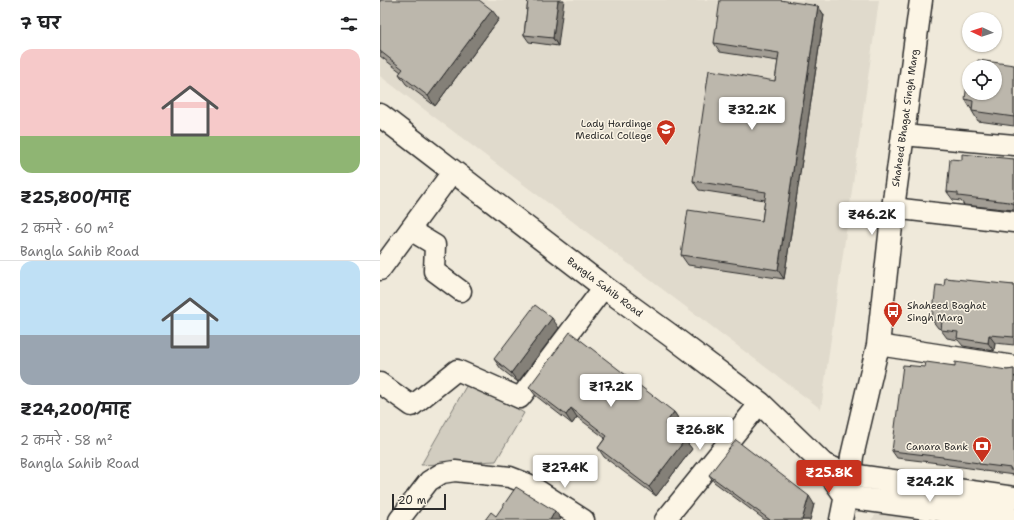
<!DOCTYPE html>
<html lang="hi">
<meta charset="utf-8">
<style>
body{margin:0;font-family:"Shantell Sans","Playpen Sans Deva",sans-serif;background:#f6f6f6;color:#202124;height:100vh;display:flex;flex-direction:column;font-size:15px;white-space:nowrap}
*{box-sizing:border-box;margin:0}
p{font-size:13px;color:#757577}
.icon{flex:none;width:22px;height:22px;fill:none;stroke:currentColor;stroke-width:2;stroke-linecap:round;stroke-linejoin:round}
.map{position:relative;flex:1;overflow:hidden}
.panel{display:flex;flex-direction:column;background:#fff;width:380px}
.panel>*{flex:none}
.needle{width:26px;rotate:274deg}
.fabs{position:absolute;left:582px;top:12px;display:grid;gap:8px}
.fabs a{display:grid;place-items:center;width:40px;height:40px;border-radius:50%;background:#fff;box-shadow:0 1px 3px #0004;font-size:20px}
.scale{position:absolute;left:12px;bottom:10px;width:54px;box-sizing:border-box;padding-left:4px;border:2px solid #2b2b2b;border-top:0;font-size:11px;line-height:14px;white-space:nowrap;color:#2b2b2b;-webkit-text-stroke:3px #fcf5e5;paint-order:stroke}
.price{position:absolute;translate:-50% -34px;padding:0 9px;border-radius:4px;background:#fff;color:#222;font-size:13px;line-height:26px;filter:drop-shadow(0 1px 2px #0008)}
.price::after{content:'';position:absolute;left:50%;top:24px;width:12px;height:9px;margin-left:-6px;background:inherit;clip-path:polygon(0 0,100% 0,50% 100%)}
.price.current{background:#c8321e;color:#fff}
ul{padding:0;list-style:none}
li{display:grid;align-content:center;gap:8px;height:212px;padding:0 20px}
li+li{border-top:1px solid #e0e0e0}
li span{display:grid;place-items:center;height:124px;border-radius:12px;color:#555}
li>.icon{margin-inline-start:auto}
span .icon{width:72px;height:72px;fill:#fffc;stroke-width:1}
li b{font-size:17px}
h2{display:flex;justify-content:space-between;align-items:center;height:48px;padding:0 20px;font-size:17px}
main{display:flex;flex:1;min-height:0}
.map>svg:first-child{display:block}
.built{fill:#e0dacc}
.green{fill:#d2cdc0;stroke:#7e7c76}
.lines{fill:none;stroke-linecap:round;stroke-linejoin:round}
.minor-casing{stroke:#2b2b2b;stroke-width:23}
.tertiary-casing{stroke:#2b2b2b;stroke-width:25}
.minor{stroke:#fcf5e5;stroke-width:20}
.tertiary{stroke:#fcf5e5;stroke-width:22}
.wall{fill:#a29d94;stroke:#2b2b2b}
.shaded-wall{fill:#848078;stroke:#2b2b2b}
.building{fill:#bcb7ac;stroke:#2b2b2b}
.labels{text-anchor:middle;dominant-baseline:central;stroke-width:3;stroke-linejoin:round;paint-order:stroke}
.street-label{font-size:10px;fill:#2b2b2b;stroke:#fcf5e5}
.poi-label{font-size:10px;fill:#2b2b2b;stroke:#fcf5e5;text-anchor:end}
</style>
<main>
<section class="panel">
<h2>7 घर<svg class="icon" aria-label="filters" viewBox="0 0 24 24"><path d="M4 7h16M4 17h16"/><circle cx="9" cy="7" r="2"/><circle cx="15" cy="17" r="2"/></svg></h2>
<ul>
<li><span style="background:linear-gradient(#f6c9c9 70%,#8fb573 0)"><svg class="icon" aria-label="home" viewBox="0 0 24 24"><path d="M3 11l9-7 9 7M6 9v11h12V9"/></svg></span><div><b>₹25,800/माह</b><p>2 कमरे · 60 m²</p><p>Bangla Sahib Road</p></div></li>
<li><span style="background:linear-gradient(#bfe0f5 60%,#9aa5b1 0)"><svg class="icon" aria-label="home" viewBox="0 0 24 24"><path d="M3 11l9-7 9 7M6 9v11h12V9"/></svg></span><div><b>₹24,200/माह</b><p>2 कमरे · 58 m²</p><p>Bangla Sahib Road</p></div></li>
</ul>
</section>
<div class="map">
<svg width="634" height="520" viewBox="0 0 634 520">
<rect width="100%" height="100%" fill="#efe9da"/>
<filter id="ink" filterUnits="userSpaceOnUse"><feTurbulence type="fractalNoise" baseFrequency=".025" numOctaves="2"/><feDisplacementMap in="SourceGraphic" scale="8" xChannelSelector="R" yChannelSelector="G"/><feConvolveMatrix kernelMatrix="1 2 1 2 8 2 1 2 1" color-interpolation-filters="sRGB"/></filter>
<g filter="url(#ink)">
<g class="built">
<polygon points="0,0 499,0 441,409 0,76"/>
<polygon points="500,510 579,520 491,520"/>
</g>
<polygon class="green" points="89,381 144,413 116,461 41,465"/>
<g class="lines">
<defs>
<g id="minor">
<polyline points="523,135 634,145"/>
<polyline points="513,208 634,222"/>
<polyline points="30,230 55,245 54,271 81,291"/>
<polyline points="0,270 73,171"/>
<polyline points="498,345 634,366"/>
<polyline points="0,383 32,406 77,370 140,398 224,287"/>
<polyline points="19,520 49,481 62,473 75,471 130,477 148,484 204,520"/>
<polyline points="285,520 380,403"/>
</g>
<g id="tertiary">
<polyline points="0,115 224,287 290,335 380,403 444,465"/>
<polyline points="634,498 470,475 444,465 466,497 634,520"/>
<polyline points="461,520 470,475 472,456 498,345 513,208 541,0"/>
</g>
</defs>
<use href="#minor" class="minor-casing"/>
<use href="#tertiary" class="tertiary-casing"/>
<use href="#minor" class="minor"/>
<use href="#tertiary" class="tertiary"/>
</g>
<g class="wall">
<polygon points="0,0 119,19 55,106 26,84 19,74 21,72 0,56"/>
<polygon points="148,0 178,46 149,42 144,35"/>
<polygon points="438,6 444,15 404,279 308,265 301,255 382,221 385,200 319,190 313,181 395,81 398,61 340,52 334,43"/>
<polygon points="634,65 634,126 598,121 592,111 592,109 591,109 585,99"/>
<polygon points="634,159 634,210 584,205 581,201 573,200 567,192 582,160"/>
<polygon points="634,285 634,345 615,343 614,351 583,346 578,340 567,338 561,330 561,329 558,328 552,320 564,286"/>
<polygon points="179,328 138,382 121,369 114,359"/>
<polygon points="575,366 627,370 634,369 634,475 604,471 603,470 568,465 567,464 517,458 512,451 545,367"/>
<polygon points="149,387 294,412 300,421 293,431 305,440 312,449 276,496 224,457 218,448 225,438 197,417 192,424 156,396"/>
<polygon points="329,475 434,504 430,520 385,520 334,482"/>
</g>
<g class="shaded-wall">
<polygon points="178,0 184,0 178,46 173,38"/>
<polygon points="438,6 444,15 404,279 398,270"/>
<polygon points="112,10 119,19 55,106 48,96"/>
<polygon points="172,318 179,328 138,382 131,373"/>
<polygon points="609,335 615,343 614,351 608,343"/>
<polygon points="191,408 197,417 192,424 186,415"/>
<polygon points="294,412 300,421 291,433 285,424"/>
<polygon points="305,440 312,449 276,496 269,487"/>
<polygon points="429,496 434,504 430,520 422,520"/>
<polygon points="175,511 181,519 180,520 170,520"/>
</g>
<g class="building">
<polygon points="0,0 99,0 112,10 48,96 19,74 23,69 0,51"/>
<polygon points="148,0 178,0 173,38 144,35"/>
<polygon points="340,0 400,0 438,6 398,270 301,255 308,210 382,221 386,192 313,181 329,70 395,81 399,53 334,43"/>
<polygon points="598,60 634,65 634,117 592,111 593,101 585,99 589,69 589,93 615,93 615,67 597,67"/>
<polygon points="582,154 634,159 634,204 629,202 578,196 578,193 567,192 570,159 582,160"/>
<polygon points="565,278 634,285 634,337 609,335 608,343 577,338 578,332 561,330 562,321 552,320 556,285 564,286"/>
<polygon points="155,305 172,318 131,373 114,359"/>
<polygon points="190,332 294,412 285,424 305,440 269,487 218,448 227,436 191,408 186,415 149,387"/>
<polygon points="546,362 575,366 575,362 627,370 634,369 634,470 630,470 631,468 599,464 599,463 563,458 563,457 512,451 523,365 545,367"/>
<polygon points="356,440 429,496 422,520 390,520 329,475"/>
<polygon points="136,487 175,511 170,520 105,520 111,512 116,516"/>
</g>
</g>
<defs>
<symbol id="university-pin" viewBox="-11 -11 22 30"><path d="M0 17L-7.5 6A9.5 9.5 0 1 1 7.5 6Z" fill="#c8321e" stroke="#fcf5e5"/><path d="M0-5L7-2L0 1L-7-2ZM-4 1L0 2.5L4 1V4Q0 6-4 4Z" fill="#fff"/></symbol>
<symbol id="bus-pin" viewBox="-11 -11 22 30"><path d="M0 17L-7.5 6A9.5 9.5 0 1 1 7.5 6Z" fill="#c8321e" stroke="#fcf5e5"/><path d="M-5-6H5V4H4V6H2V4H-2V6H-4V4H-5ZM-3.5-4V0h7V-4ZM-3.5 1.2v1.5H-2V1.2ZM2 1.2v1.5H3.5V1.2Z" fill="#fff"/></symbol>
<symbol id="bank-pin" viewBox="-11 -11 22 30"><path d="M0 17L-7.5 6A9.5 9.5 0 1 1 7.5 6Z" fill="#c8321e" stroke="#fcf5e5"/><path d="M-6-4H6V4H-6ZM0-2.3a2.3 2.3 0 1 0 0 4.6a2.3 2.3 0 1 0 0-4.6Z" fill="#fff"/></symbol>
</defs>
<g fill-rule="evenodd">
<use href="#university-pin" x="275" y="118" width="22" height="30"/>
<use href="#bus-pin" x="502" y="300" width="22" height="30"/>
<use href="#bank-pin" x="591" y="435" width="22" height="30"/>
</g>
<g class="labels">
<g class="street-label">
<text transform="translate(525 118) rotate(-82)">Shaheed Bhagat Singh Marg</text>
<text transform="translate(225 287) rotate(37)">Bangla Sahib Road</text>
</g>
<g class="poi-label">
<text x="272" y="123">Lady Hardinge<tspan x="272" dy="12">Medical College</tspan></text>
<text x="527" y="305" text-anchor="start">Shaheed Baghat<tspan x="527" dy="12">Singh Marg</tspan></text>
<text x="588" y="446">Canara Bank</text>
</g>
</g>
</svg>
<div class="fabs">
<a><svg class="needle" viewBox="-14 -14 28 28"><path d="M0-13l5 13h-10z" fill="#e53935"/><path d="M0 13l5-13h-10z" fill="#757577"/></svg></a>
<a><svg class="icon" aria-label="locate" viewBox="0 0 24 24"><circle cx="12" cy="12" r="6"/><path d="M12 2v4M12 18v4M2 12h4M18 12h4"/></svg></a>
</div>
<div class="scale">20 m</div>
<b class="price" style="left:372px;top:131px">₹32.2K</b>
<b class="price" style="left:492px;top:236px">₹46.2K</b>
<b class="price" style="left:231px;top:408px">₹17.2K</b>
<b class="price" style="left:320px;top:451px">₹26.8K</b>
<b class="price" style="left:185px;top:489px">₹27.4K</b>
<b class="price current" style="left:449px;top:494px">₹25.8K</b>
<b class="price" style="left:550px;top:503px">₹24.2K</b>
</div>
</main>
